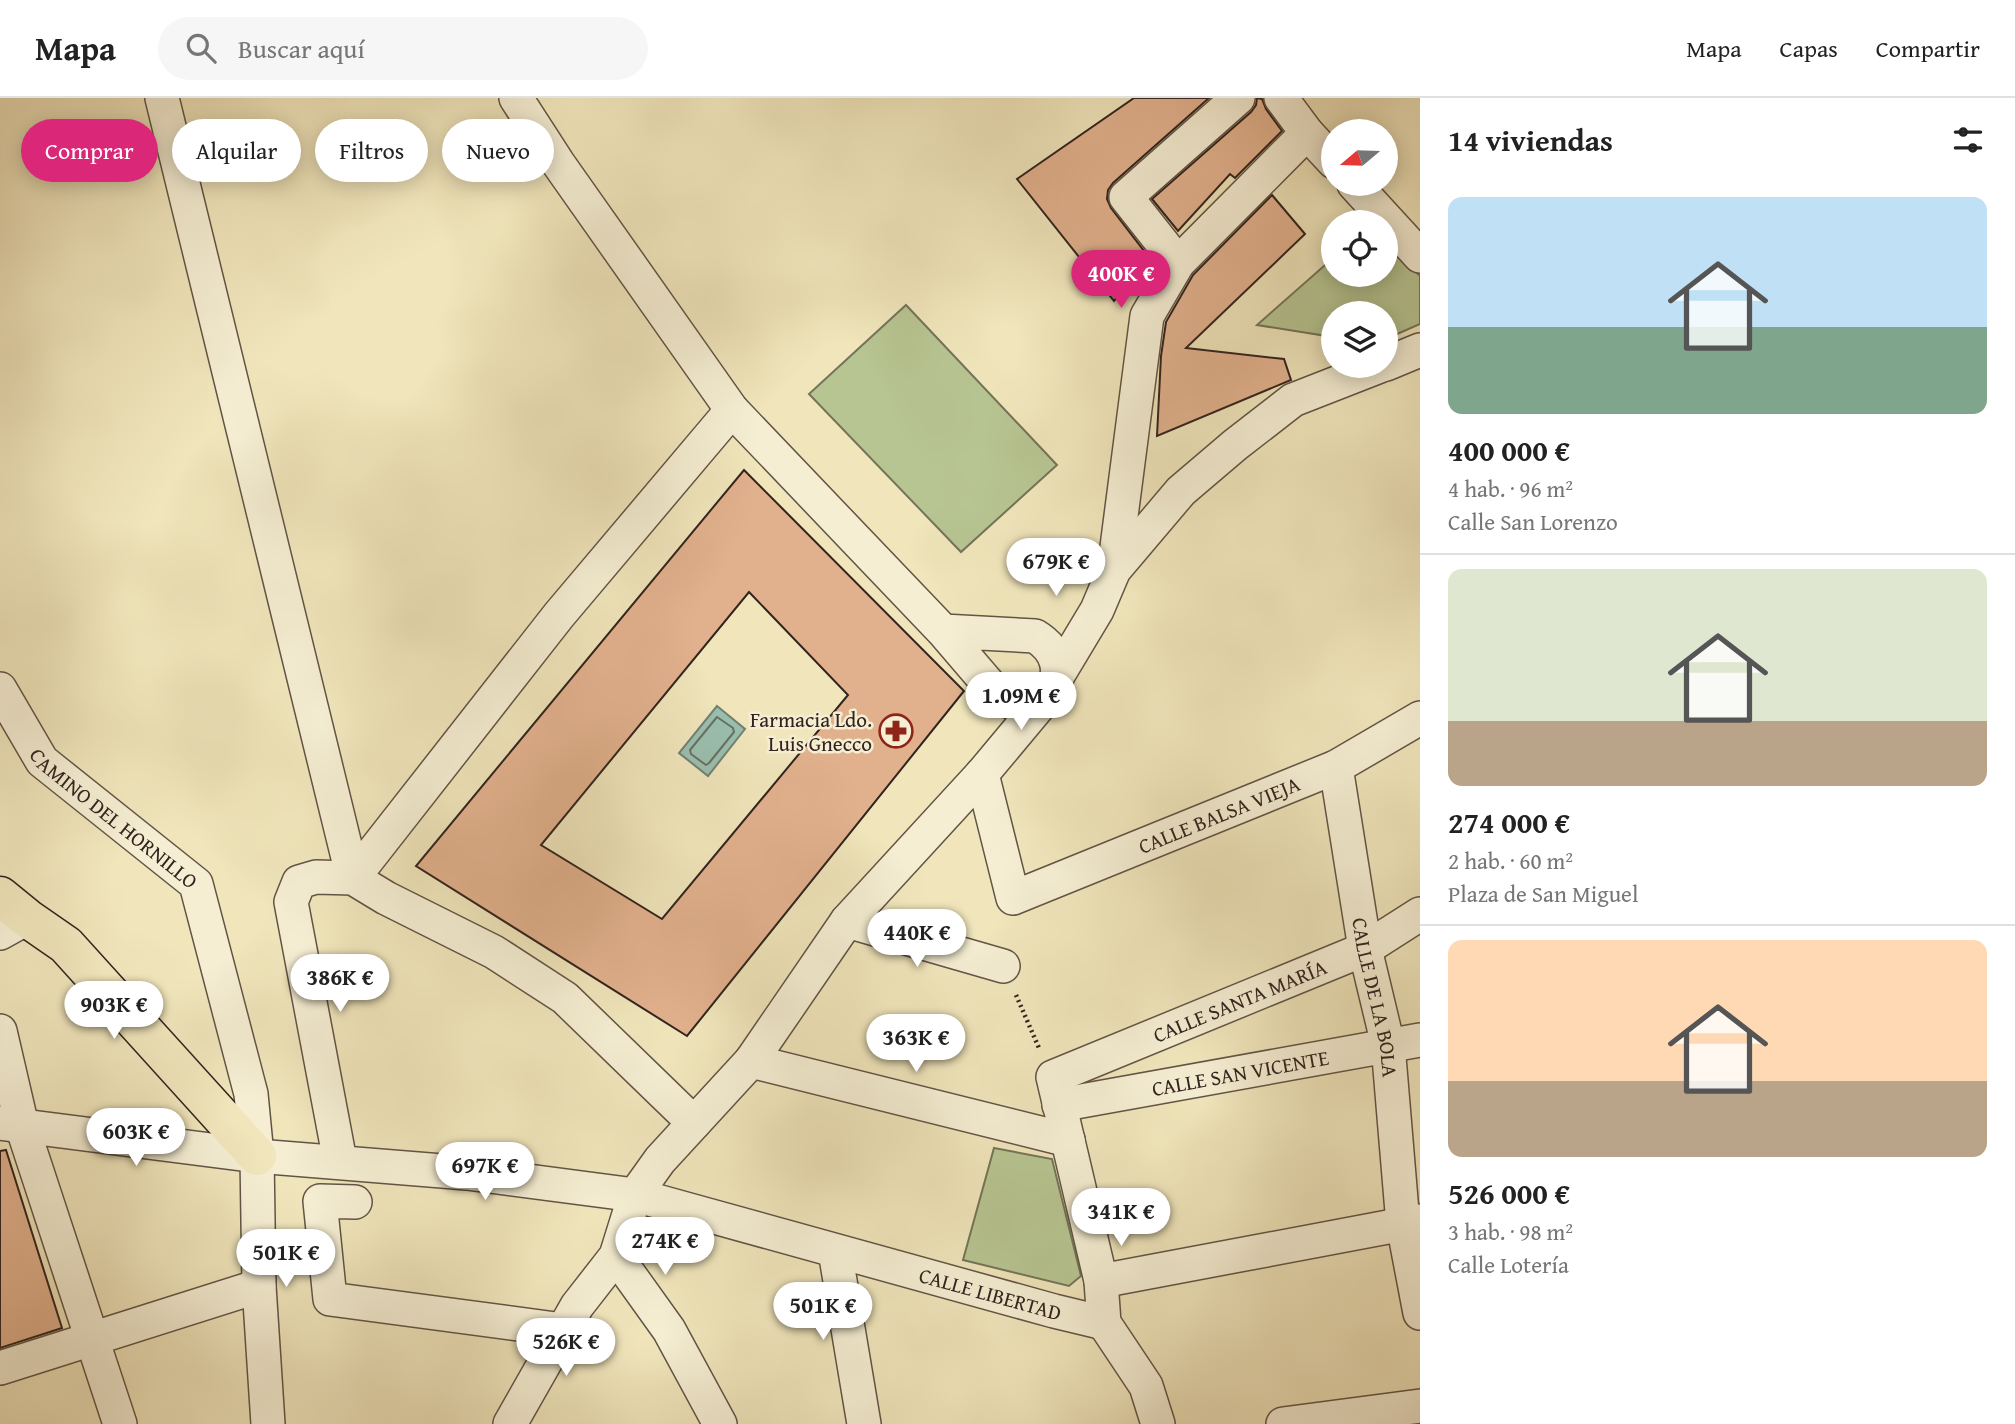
<!DOCTYPE html>
<html lang="es">
<meta charset="utf-8">
<style>
body{margin:0;font-family:"Gentium Book Plus",serif;background:#f6f6f6;color:#222;height:100vh;display:flex;flex-direction:column;font-size:26px;white-space:nowrap}
*{box-sizing:border-box;margin:0}
p{font-size:23px;color:#767676}
.icon{flex:none;width:38px;height:38px;fill:none;stroke:currentColor;stroke-width:2;stroke-linecap:round;stroke-linejoin:round}
.map{position:relative;flex:1;overflow:hidden}
.sheet{display:flex;flex-direction:column;background:#fff;width:595px}
.sheet>*{flex:none}
.top-card{position:absolute;left:21px;top:21px;width:665px;height:63px;display:flex;gap:14px}
.needle{width:46px;rotate:251deg}
.tools{position:absolute;left:1321px;top:21px;display:grid;gap:14px}
.tools a{display:grid;place-items:center;width:77px;height:77px;border-radius:50%;background:#fff;box-shadow:0 4px 18px #0003;font-size:35px}
.price{position:absolute;translate:-50% -60px;padding:0 16px;border-radius:24px;background:#fff;color:#222;font-size:23px;line-height:46px;filter:drop-shadow(0 2px 4px #0008)}
.price::after{content:'';position:absolute;left:50%;top:42px;width:21px;height:16px;margin-left:-10px;background:inherit;clip-path:polygon(0 0,100% 0,50% 100%)}
.price.current{background:#db2777;color:#fff}
ul{padding:0;list-style:none}
li{display:grid;align-content:center;gap:14px;height:371px;padding:0 28px}
li+li{border-top:2px solid #e0e0e0}
li span{display:grid;place-items:center;height:217px;border-radius:14px;color:#555}
li>.icon{margin-inline-start:auto}
span .icon{width:126px;height:126px;fill:#fffc;stroke-width:1}
li b{font-size:30px}
h2{display:flex;justify-content:space-between;align-items:center;height:84px;padding:0 28px;font-size:30px}
.chip{padding:0 24px;border-radius:32px;background:#fff;box-shadow:0 4px 18px #0003;font-size:24px;line-height:63px}
.chip.current{background:#db2777;color:#fff}
header{display:flex;align-items:center;gap:42px;box-sizing:border-box;height:98px;padding:0 35px;background:#fff;border-bottom:2px solid #e0e0e0}
header strong{font-size:33px}
nav{display:flex;gap:38px;margin-inline-start:auto;font-size:24px}
.search{width:490px;height:63px;background:#f6f6f6;display:flex;align-items:center;gap:18px;box-sizing:border-box;padding:0 24px;border-radius:38px;color:#767676;font-size:26px}
main{display:flex;flex:1;min-height:0}
.map>svg:first-child{display:block}
.green{fill:#b7c592;stroke:#747458;stroke-width:2}
.water{fill:#9abfae;stroke:#708174;stroke-width:2}
.lines{fill:none;stroke-linecap:round;stroke-linejoin:round}
.shore{stroke:#667166;stroke-width:2}
.building{fill:#e1b18d;stroke:#32231e;stroke-width:2;fill-rule:evenodd}
.minor-casing{stroke:#625445;stroke-width:36}
.major-casing{stroke:#32231e;stroke-width:41}
.path{stroke:#32231e;stroke-width:4.5;stroke-dasharray:2 3.5;stroke-linecap:butt}
.minor{stroke:#f5eed3;stroke-width:33}
.major{stroke:#f0e5bb;stroke-width:38}
.labels{text-anchor:middle;dominant-baseline:central;stroke-width:5;stroke-linejoin:round;paint-order:stroke}
.poi-label{font-size:21px;fill:#32231e;stroke:#f5eed3;text-anchor:end}
.street-label{font-size:21px;fill:#32231e;stroke:#f5eed3}
</style>
<header>
<strong>Mapa</strong>
<div class="search"><svg class="icon" aria-label="search" viewBox="0 0 24 24"><circle cx="10" cy="10" r="6"/><path d="M15 15l6 6"/></svg>Buscar aquí</div>
<nav><a>Mapa</a><a>Capas</a><a>Compartir</a></nav>
</header>
<main>
<div class="map">
<svg width="1420" height="1326" viewBox="0 0 1420 1326">
<rect width="100%" height="100%" fill="#f0e5bb"/>
<filter id="stains"><feTurbulence type="fractalNoise" baseFrequency=".00286" numOctaves="4"/><feColorMatrix values="0 0 0 0 .2 0 0 0 0 .09 0 0 0 0 .02 0 0 0 .5 -.17"/></filter>
<radialGradient id="worn" r=".72"><stop offset=".6" stop-color="#630" stop-opacity="0"/><stop offset="1" stop-color="#630" stop-opacity=".3"/></radialGradient>
<g class="green">
<polygon points="1386,143 1420,178 1420,226 1386,241 1386,215 1334,215 1333,239 1257,227 1333,160 1334,177 1386,177"/>
<polygon points="906,207 1057,367 961,454 809,296"/>
<polygon points="994,1050 1052,1061 1081,1178 1069,1188 963,1162"/>
</g>
<polygon class="water" points="717,608 745,631 708,678 679,655"/>
<g class="lines">
<polygon class="shore" points="717,619 733,630 734,634 709,665 706,667 691,656 690,652"/>
</g>
<g class="building">
<polygon points="1134,0 1209,0 1113,85 1108,92 1107,101 1111,110 1151,162 1114,203 1017,81"/>
<polygon points="1257,0 1262,1 1266,11 1282,33 1235,80 1230,76 1178,133 1152,101 1251,14 1256,7"/>
<polygon points="1272,97 1305,136 1186,250 1284,261 1291,282 1157,338 1161,258 1166,224 1193,177"/>
<path d="M 744,372 L 964,593 L 687,938 L 416,768 ZM 749,494 L 848,597 L 662,821 L 541,747 Z"/>
<polygon points="6,1052 62,1230 0,1250 0,1053"/>
</g>
<g class="lines">
<defs>
<g id="minor">
<polyline points="162,0 353,780"/>
<path d="M 516,0 L 558,65 L 732,312 L 943,533 L 997,596 C 1042,632 1085,568 1035,538 L 943,533"/>
<polyline points="1281,0 1307,35 1334,64"/>
<polyline points="1354,86 1420,158"/>
<polyline points="1178,165 1126,99 1238,0"/>
<polyline points="1386,266 1420,252"/>
<polyline points="1114,472 1147,218 1178,165 1307,35"/>
<polyline points="1058,577 1097,512 1114,472 1181,393 1235,347 1293,302 1380,268"/>
<path id="s1" d="M 0,591 L 42,663 L 196,786 L 251,996 L 257,1058 L 259,1188 L 268,1326"/>
<path id="s2" d="M 1336,669 L 1365,851 L 1388,947 L 1403,1126 L 1420,1215"/>
<path id="s3" d="M 982,676 L 1013,800 L 1336,669 L 1420,620"/>
<polyline points="353,780 559,517 732,312"/>
<polyline points="847,823 1003,868"/>
<polyline points="0,835 27,820"/>
<polyline points="0,933 22,1028 120,1326"/>
<polyline points="751,963 1068,1042"/>
<path id="s4" d="M 1059,1007 L 1420,942"/>
<path id="s5" d="M 0,1025 L 257,1058 L 467,1075 L 635,1097 L 1054,1213 L 1104,1225"/>
<polyline points="340,1063 291,804 299,784 316,779 353,780 386,800 494,854 565,900 694,1025"/>
<polyline points="355,1104 320,1103 330,1201 563,1232"/>
<polyline points="835,1153 864,1326"/>
<polyline points="616,1158 669,1232 720,1326"/>
<polyline points="1101,1183 1420,1123"/>
<polyline points="0,1270 259,1188"/>
<polyline points="510,1326 577,1208 616,1158 635,1097 660,1062 751,963 847,823 982,676 1048,597"/>
<path id="s6" d="M 1158,1326 L 1146,1288 L 1104,1225 L 1101,1183 L 1053,979 L 1365,851 L 1420,816"/>
<polyline points="1283,1326 1420,1308"/>
</g>
<polyline id="major" points="0,798 27,820 66,847 257,1058"/>
</defs>
<use href="#minor" class="minor-casing"/>
<use href="#major" class="major-casing"/>
<polyline class="path" points="1016,897 1039,950"/>
<use href="#minor" class="minor"/>
<use href="#major" class="major"/>
</g>
<defs>
<symbol id="pharmacy-ring" viewBox="-11 -11 22 22"><circle r="9.5" fill="#f5eed3" stroke="#8f2418" stroke-width="1.5"/><path d="M-2-6h4v4h4v4h-4v4h-4v-4h-4v-4h4Z" fill="#8f2418"/></symbol>
</defs>
<g fill-rule="evenodd">
<use href="#pharmacy-ring" x="877" y="614" width="38" height="38"/>
</g>
<g class="labels">
<g class="poi-label">
<text x="872" y="621">Farmacia Ldo.<tspan x="872" dy="24">Luis Gnecco</tspan></text>
</g>
<g class="street-label">
<text stroke="none"><textPath href="#s3" startOffset="350">CALLE BALSA VIEJA</textPath></text>
<text stroke="none"><textPath href="#s1" startOffset="175">CAMINO DEL HORNILLO</textPath></text>
<text stroke="none"><textPath href="#s2" startOffset="234">CALLE DE LA BOLA</textPath></text>
<text stroke="none"><textPath href="#s6" startOffset="569">CALLE SANTA MARÍA</textPath></text>
<text stroke="none"><textPath href="#s4" startOffset="184">CALLE SAN VICENTE</textPath></text>
<text stroke="none"><textPath href="#s5" startOffset="1008">CALLE LIBERTAD</textPath></text>
</g>
</g>
<rect width="100%" height="100%" filter="url(#stains)"/>
<rect width="100%" height="100%" fill="url(#worn)"/>
</svg>
<div class="tools">
<a><svg class="needle" viewBox="-14 -14 28 28"><path d="M0-13l5 13h-10z" fill="#e53935"/><path d="M0 13l5-13h-10z" fill="#767676"/></svg></a>
<a><svg class="icon" aria-label="locate" viewBox="0 0 24 24"><circle cx="12" cy="12" r="6"/><path d="M12 2v4M12 18v4M2 12h4M18 12h4"/></svg></a>
<a><svg class="icon" aria-label="layers" viewBox="0 0 24 24"><path d="M12 4l9 5-9 5-9-5zM3 14l9 5 9-5"/></svg></a>
</div>
<b class="price current" style="left:1121px;top:212px">400K €</b>
<b class="price" style="left:1056px;top:500px">679K €</b>
<b class="price" style="left:1021px;top:634px">1.09M €</b>
<b class="price" style="left:917px;top:871px">440K €</b>
<b class="price" style="left:340px;top:916px">386K €</b>
<b class="price" style="left:114px;top:943px">903K €</b>
<b class="price" style="left:916px;top:976px">363K €</b>
<b class="price" style="left:136px;top:1070px">603K €</b>
<b class="price" style="left:485px;top:1104px">697K €</b>
<b class="price" style="left:1121px;top:1150px">341K €</b>
<b class="price" style="left:665px;top:1179px">274K €</b>
<b class="price" style="left:286px;top:1191px">501K €</b>
<b class="price" style="left:823px;top:1244px">501K €</b>
<b class="price" style="left:566px;top:1280px">526K €</b>
<div class="top-card">
<a class="chip current">Comprar</a>
<a class="chip">Alquilar</a>
<a class="chip">Filtros</a>
<a class="chip">Nuevo</a>
</div>
</div>
<section class="sheet">
<h2>14 viviendas<svg class="icon" aria-label="filters" viewBox="0 0 24 24"><path d="M4 7h16M4 17h16"/><circle cx="9" cy="7" r="2"/><circle cx="15" cy="17" r="2"/></svg></h2>
<ul>
<li><span style="background:linear-gradient(#bfe0f5 60%,#7fa58c 0)"><svg class="icon" aria-label="home" viewBox="0 0 24 24"><path d="M3 11l9-7 9 7M6 9v11h12V9"/></svg></span><div><b>400 000 €</b><p>4 hab. · 96 m²</p><p>Calle San Lorenzo</p></div></li>
<li><span style="background:linear-gradient(#dfe7d0 70%,#b9a48a 0)"><svg class="icon" aria-label="home" viewBox="0 0 24 24"><path d="M3 11l9-7 9 7M6 9v11h12V9"/></svg></span><div><b>274 000 €</b><p>2 hab. · 60 m²</p><p>Plaza de San Miguel</p></div></li>
<li><span style="background:linear-gradient(#ffd9b3 65%,#b9a48a 0)"><svg class="icon" aria-label="home" viewBox="0 0 24 24"><path d="M3 11l9-7 9 7M6 9v11h12V9"/></svg></span><div><b>526 000 €</b><p>3 hab. · 98 m²</p><p>Calle Lotería</p></div></li>
</ul>
</section>
</main>
